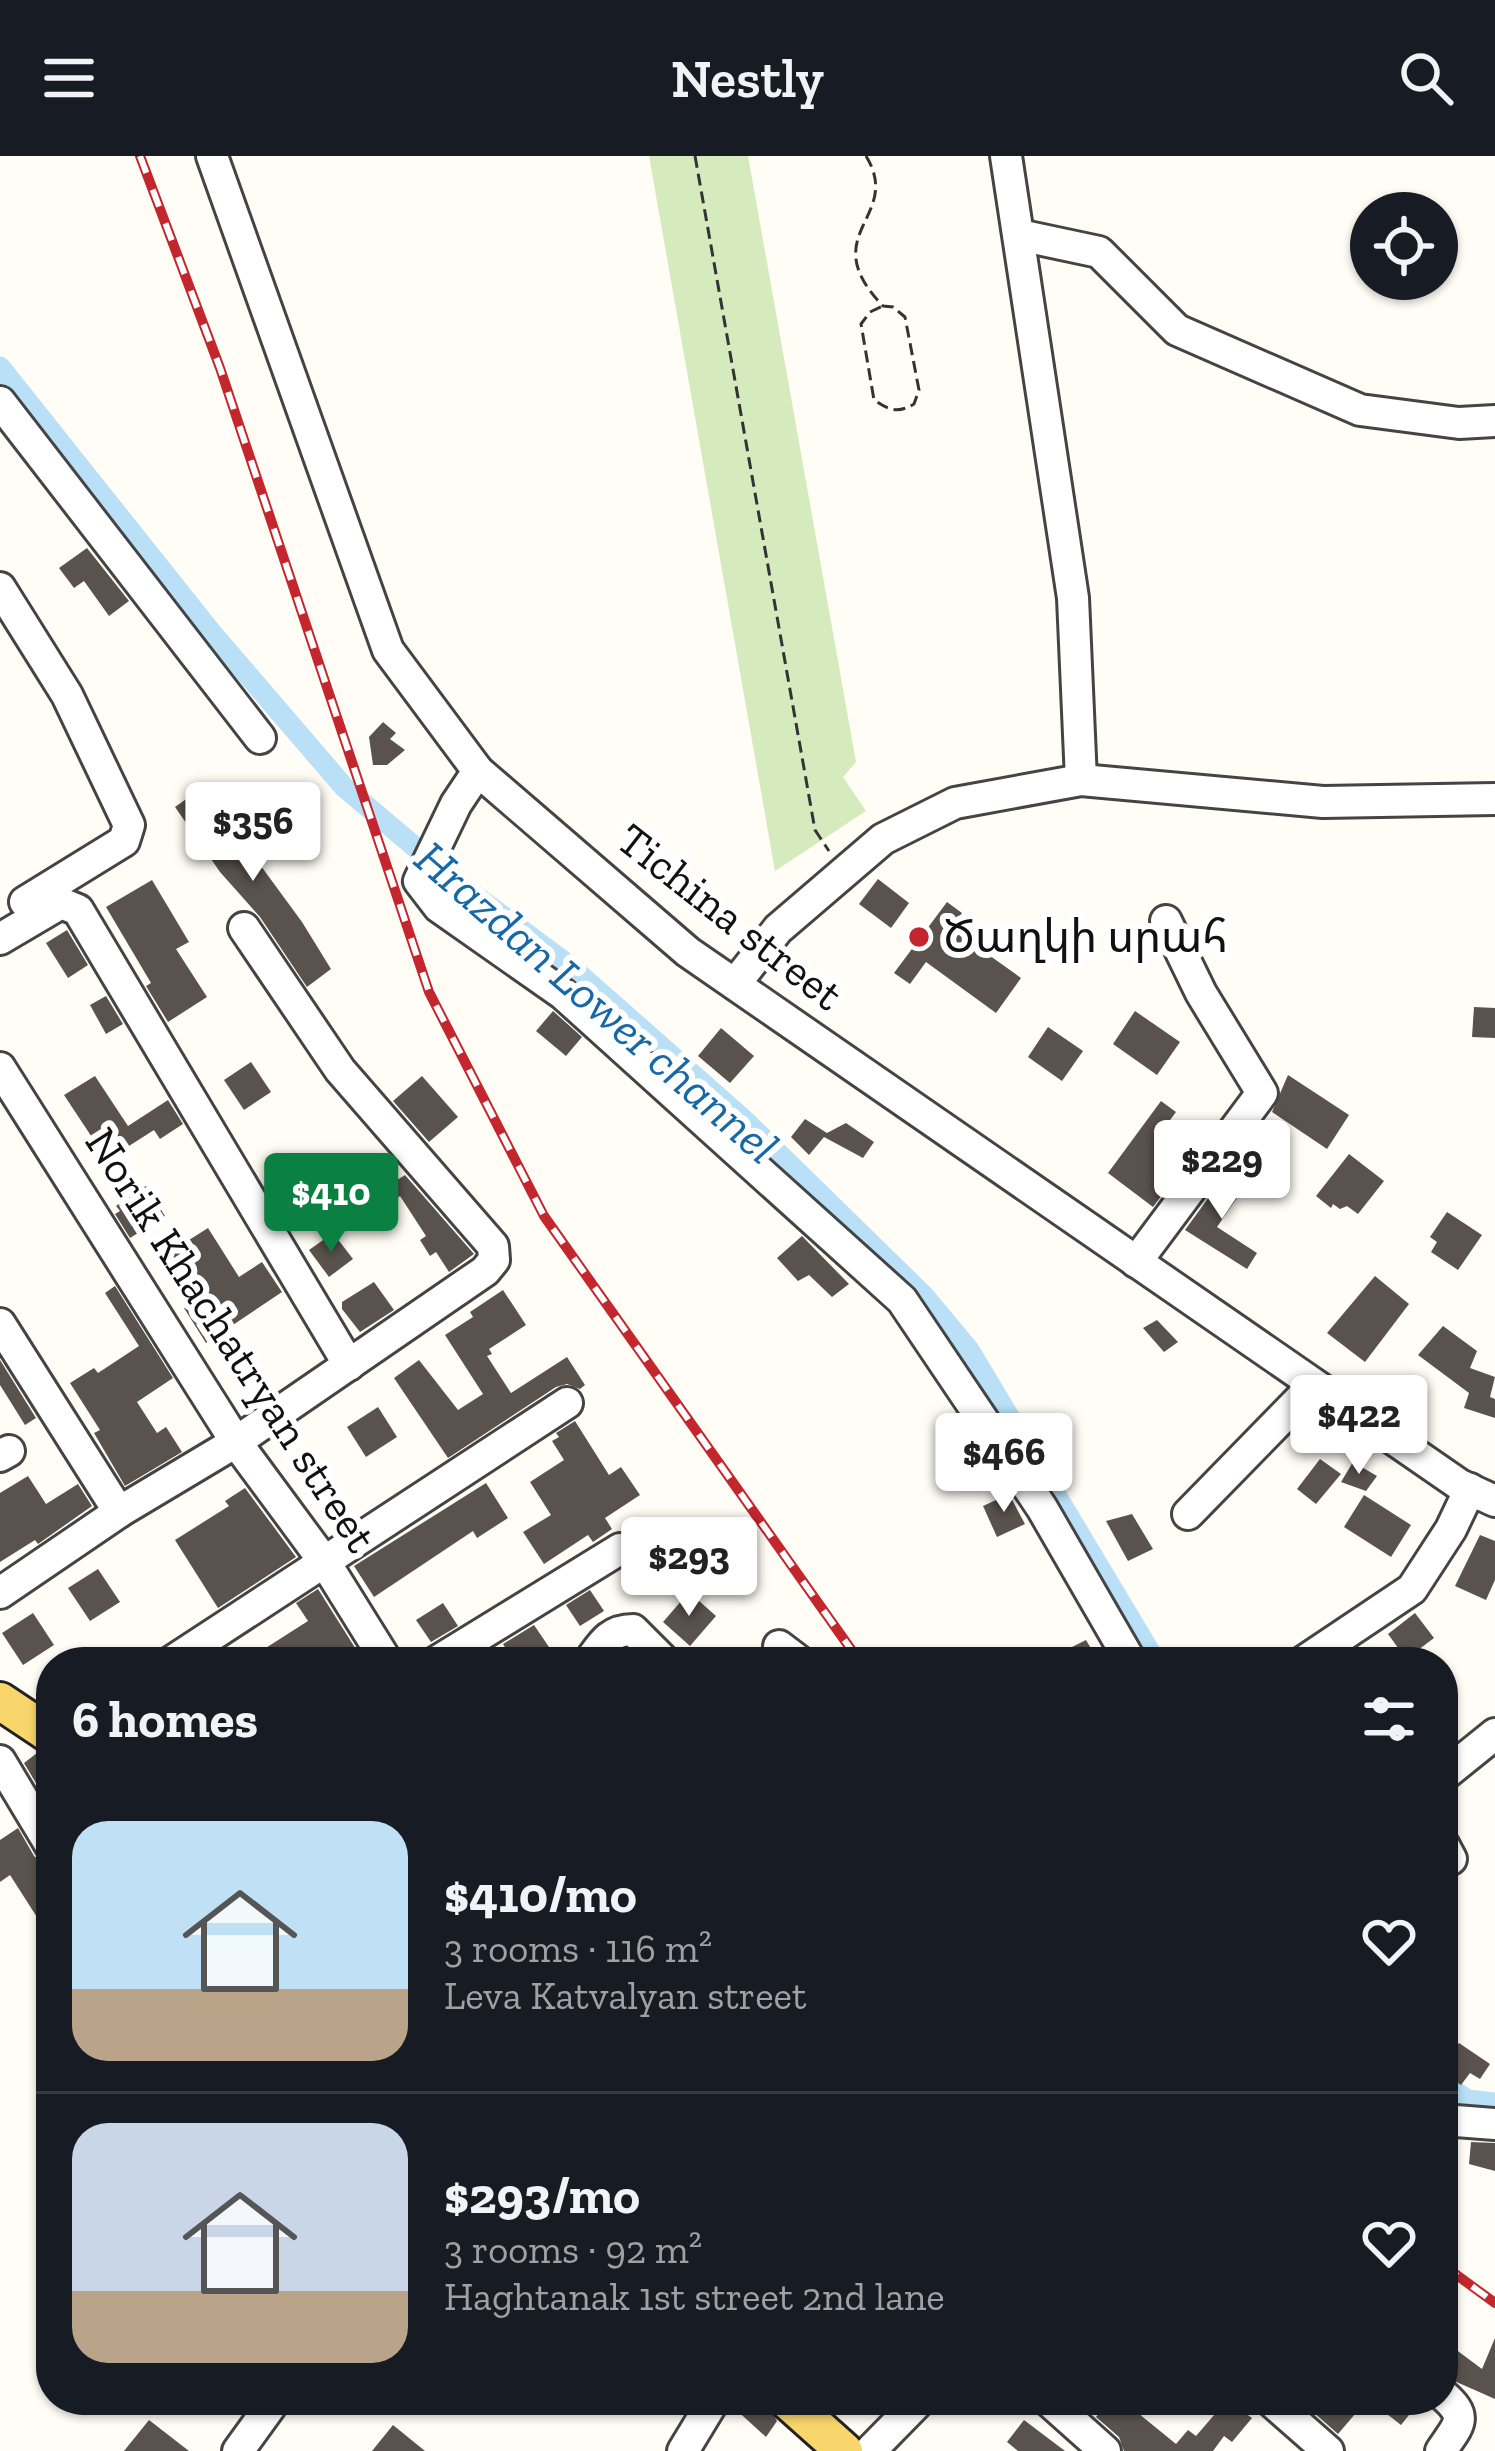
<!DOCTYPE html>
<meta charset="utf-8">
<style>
body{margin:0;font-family:"Zilla Slab","Noto Sans Armenian",serif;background:#242831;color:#f1f3f6;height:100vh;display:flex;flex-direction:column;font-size:45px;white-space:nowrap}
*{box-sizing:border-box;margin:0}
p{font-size:39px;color:#9ea1a6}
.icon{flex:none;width:66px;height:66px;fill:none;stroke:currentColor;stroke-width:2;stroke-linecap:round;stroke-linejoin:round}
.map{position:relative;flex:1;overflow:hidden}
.panel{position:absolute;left:36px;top:1491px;width:1422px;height:768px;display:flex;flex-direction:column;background:#171b24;border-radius:48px;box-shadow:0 3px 9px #0004}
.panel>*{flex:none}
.tools{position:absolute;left:1350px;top:36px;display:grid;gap:24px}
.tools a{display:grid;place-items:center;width:108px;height:108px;border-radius:50%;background:#171b24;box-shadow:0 3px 9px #0004;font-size:60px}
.price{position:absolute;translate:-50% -102px;padding:0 27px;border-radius:12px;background:#fff;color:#222;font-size:39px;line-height:78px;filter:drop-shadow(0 3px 6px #0008)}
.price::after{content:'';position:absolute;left:50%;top:72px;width:36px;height:27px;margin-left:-18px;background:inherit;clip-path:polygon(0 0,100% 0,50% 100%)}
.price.current{background:#0b8043;color:#fff}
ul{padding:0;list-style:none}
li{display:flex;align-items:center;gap:36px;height:300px;padding:0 36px}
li+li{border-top:3px solid #363941}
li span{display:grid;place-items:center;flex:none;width:336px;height:240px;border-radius:36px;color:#555}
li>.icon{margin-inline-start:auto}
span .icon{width:144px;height:144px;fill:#fffc;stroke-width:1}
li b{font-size:51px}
h2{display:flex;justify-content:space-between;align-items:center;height:144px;padding:0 36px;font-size:51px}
header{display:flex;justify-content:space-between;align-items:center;height:156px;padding:0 36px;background:#171b24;font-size:54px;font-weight:600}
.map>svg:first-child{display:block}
.green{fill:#d5ebbd}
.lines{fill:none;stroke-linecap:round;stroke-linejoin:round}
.canal{stroke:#b9e0f7;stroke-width:21}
.building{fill:#5a524d}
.minor-casing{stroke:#444;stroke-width:36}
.major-casing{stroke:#222;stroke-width:42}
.path{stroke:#333;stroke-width:3;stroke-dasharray:12 6;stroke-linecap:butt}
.minor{stroke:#fff;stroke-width:30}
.major{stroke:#f9d66b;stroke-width:36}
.rail-casing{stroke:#c4262e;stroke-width:10}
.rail{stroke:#fff;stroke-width:6;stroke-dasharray:18;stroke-linecap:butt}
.poi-dot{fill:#c4262e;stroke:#fff;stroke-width:4.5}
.labels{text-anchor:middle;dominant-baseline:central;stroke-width:12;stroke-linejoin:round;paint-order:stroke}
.street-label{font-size:45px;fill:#111;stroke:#fff}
.poi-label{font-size:45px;fill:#111;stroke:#fff;text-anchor:start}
.water-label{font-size:48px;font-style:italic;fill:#1768a6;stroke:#fff}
</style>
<header><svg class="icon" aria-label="menu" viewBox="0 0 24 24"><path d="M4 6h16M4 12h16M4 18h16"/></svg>Nestly<svg class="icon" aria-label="search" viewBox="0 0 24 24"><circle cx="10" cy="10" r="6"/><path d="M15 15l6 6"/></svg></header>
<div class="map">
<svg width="1495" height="2295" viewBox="0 0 1495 2295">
<rect width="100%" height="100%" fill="#fffdf5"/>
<polygon class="green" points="649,0 748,0 856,606 843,621 866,655 775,715"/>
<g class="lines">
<g class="canal">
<polyline points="0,211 211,476 344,631 454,724 571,811 742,962 924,1140 969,1194 1156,1506"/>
<polyline points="1443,1928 1468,1944 1495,1947"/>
</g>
</g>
<g class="building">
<polygon points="87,392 129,445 109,460 84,425 74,432 59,412"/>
<polygon points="383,566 396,577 390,583 405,594 387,609 373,609 369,581"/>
<polygon points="203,631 302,766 331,813 307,831 260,761 220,716 175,651"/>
<polygon points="878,723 909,747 891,772 859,748"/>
<polygon points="152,724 189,786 176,793 207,841 168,866 146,830 151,827 106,751"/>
<polygon points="947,746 962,757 951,772 1021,822 996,857 926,806 910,828 894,817"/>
<polygon points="67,774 88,809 68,822 46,787"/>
<polygon points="106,840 123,868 106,878 90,849"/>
<polygon points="1474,851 1495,852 1495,882 1472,881"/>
<polygon points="553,855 582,881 566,900 536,875"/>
<polygon points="1135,855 1180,886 1157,919 1113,888"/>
<polygon points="1048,871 1083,895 1062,925 1028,901"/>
<polygon points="721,872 754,900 730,927 698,900"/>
<polygon points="251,906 271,936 244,954 224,924"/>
<polygon points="1288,919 1349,959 1327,993 1272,956"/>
<polygon points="95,920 128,970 168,944 183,968 160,983 154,974 107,1004 64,939"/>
<polygon points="422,920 458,961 429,986 393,945"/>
<polygon points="1161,945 1176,956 1159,979 1191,1000 1153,1051 1108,1017"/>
<polygon points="805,963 827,977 846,967 874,986 863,1002 824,981 809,999 791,981"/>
<polygon points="1349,998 1384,1025 1358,1058 1347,1050 1340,1053 1333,1048 1331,1052 1316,1040"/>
<polygon points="309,1007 330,1036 303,1056 282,1028"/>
<polygon points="1228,1015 1247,1027 1217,1071 1257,1097 1247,1113 1185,1074"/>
<polygon points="405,1019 474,1098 449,1116 436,1096 430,1100 420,1084 426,1080 400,1040 382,1052 374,1039"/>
<polygon points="146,1030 165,1060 130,1082 115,1058 120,1055 116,1050"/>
<polygon points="1447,1056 1482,1079 1458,1114 1431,1096 1437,1086 1430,1081"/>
<polygon points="208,1072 239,1121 262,1106 282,1136 206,1187 184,1152 200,1142 170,1096"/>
<polygon points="333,1077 353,1103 329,1121 309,1094"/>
<polygon points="802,1080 849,1128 832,1141 809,1119 798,1125 777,1102"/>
<polygon points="1375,1120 1409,1148 1365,1206 1327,1177"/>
<polygon points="374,1126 394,1154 360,1176 342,1153 342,1146"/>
<polygon points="115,1130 173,1222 137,1246 157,1277 166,1271 182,1296 125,1330 94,1277 100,1274 70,1227 94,1212 98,1217 139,1190 105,1137"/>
<polygon points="503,1134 526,1169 489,1193 492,1198 487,1200 511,1237 567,1201 585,1229 580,1233 567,1228 556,1231 448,1302 394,1222 419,1204 458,1254 483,1238 445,1179 473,1161 470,1156"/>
<polygon points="1157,1164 1178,1186 1164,1196 1143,1172"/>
<polygon points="1443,1170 1477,1195 1470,1212 1495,1221 1490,1241 1495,1243 1495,1262 1464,1252 1469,1237 1418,1199"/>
<polygon points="0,1204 36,1262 25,1269 0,1229"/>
<polygon points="378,1251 397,1281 366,1301 347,1271"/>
<polygon points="575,1265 609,1319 621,1311 640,1339 605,1362 612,1373 593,1386 588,1379 544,1408 523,1376 551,1359 530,1326 564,1304 552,1285 559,1281 556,1277"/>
<polygon points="1320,1303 1341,1318 1316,1348 1297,1333"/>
<polygon points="1353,1306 1377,1320 1366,1335 1341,1326"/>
<polygon points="28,1320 46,1348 78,1328 92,1350 38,1388 35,1384 0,1406 0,1337"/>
<polygon points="486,1327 508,1362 477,1382 473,1375 374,1441 354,1410"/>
<polygon points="245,1332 296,1401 218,1452 175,1384 229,1350 225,1345"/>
<polygon points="1009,1338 1025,1368 997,1381 983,1350"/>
<polygon points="1364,1339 1411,1369 1391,1401 1344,1371"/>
<polygon points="1132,1358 1153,1393 1128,1405 1106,1365"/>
<polygon points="1480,1379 1495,1385 1495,1424 1486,1444 1455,1430"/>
<polygon points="98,1413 120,1446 90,1465 68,1432"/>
<polygon points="318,1433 364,1506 244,1506 308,1465 296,1447"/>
<polygon points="590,1434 604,1455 580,1470 566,1449"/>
<polygon points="689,1436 716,1460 690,1490 663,1466"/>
<polygon points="443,1447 458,1470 431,1486 416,1464"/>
<polygon points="33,1457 54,1489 23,1509 2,1477"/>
<polygon points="1415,1457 1434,1482 1406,1503 1388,1478"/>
<polygon points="534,1469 549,1491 526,1506 514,1506 503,1488"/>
<polygon points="1086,1484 1099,1506 1042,1506"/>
<polygon points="37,1597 51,1606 51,1652 24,1607"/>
<polygon points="18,1672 34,1700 51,1715 51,1783 10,1719 0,1726 0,1684"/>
<polygon points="1459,1887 1490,1908 1480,1923 1470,1917 1461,1929 1443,1917 1443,1910"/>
<polygon points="1471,1986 1495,1987 1495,2015 1469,2008"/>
<polygon points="1495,2182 1495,2243 1443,2220 1443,2184 1482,2213"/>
<polygon points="733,2244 765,2244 777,2265 766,2281 732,2250"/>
<polygon points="1110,2244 1122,2244 1176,2288 1188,2274 1196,2280 1227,2244 1252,2262 1232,2286 1224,2280 1213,2295 1124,2295 1119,2281 1096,2261"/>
<polygon points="1322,2244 1353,2244 1361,2251 1338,2278 1312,2255"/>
<polygon points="1369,2244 1421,2244 1401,2269"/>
<polygon points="149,2264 189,2295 124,2295"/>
<polygon points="1024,2264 1065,2295 1018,2295 1007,2286"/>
<polygon points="393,2269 425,2295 372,2295"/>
</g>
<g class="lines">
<defs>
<g id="minor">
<polyline points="212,0 388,494 478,615 688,796 1460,1329 1495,1345"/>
<polyline points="1006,0 1073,442 1081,624"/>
<polyline points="1019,79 1099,96 1177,174 1360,254 1459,267 1495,265"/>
<polyline points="0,246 260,582"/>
<polyline points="0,432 67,539 129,669 124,685 25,746"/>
<polyline points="478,615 456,648 419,725 439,751 563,838 902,1144 1042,1352 1131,1506"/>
<polyline points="0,783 61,747 78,754 349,1209"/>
<polyline points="735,828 778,773 883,683 955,647 1081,624 1323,646 1495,643"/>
<polyline points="0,912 236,1286 326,1408 387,1506"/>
<polyline points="1136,1106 1262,937 1201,837 1166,765"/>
<polyline points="0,1168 119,1356"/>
<polyline points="0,1300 9,1295"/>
<polyline points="1188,1358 1314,1229"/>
<polyline points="0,1437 119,1356 236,1286 485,1115 494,1104 493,1090 340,914 244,772"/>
<polyline points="779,1490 800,1506"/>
<polyline points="171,1506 567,1247"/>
<polyline points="436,1506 620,1393"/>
<path d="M 589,1506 C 602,1488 609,1474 633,1474 L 665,1506"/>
<polyline points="1303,1506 1412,1433 1451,1373 1470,1333"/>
<polyline points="0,1605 51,1690"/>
<polyline points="1443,1620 1495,1578"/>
<polyline points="1443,1688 1451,1703"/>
<polyline points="1443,1964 1495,1968"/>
<polyline points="1048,2244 1105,2295"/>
<polyline points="1270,2244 1328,2295"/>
<polyline points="238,2295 275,2244"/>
<polyline points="683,2295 714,2244"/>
<polyline points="870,2295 920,2244"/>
<path d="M 1441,2295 C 1458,2269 1470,2262 1443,2239"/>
</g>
<g id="major">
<polyline points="0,1545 51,1579"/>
<polyline points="787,2244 844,2295"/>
</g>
</defs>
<use href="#minor" class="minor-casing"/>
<use href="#major" class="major-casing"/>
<g class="path">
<polyline points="695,0 815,674 829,695"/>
<path d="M 866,0 C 904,62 813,77 883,150 L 893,151 L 905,161 L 919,234 L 914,248 C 897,258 889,254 874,244 L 861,168 L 870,156 L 883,150"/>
</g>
<use href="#minor" class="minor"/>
<use href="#major" class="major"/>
<defs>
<g id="rail">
<polyline points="140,0 220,212 429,836 544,1060 860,1506"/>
<polyline points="1443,2109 1495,2147"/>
</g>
</defs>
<use href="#rail" class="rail-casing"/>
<use href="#rail" class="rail"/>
</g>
<circle class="poi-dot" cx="919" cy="781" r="12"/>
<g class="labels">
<g class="street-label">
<text transform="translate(730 761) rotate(38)">Tichina street</text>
<text transform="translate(231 1184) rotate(57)">Norik Khachatryan street</text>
</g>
<g class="poi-label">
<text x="943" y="781">Ծաղկի սրահ</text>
</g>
<g class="water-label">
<text transform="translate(597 846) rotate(41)">Hrazdan Lower channel</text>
</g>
</g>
</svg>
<div class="tools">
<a><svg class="icon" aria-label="locate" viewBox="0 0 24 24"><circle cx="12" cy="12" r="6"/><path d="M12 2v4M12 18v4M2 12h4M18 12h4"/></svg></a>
</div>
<b class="price" style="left:253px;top:728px">$356</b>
<b class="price" style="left:1222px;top:1066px">$229</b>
<b class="price current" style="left:331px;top:1099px">$410</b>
<b class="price" style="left:1359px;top:1321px">$422</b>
<b class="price" style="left:1004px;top:1359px">$466</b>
<b class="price" style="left:689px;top:1463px">$293</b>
<section class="panel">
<h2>6 homes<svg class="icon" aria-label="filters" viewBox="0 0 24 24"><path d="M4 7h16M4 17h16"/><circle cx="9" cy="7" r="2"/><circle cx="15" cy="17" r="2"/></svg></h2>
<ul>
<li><span style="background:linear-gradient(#bfe0f5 70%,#b9a48a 0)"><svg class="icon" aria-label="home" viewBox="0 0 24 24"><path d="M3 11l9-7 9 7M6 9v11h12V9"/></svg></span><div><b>$410/mo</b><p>3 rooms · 116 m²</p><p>Leva Katvalyan street</p></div><svg class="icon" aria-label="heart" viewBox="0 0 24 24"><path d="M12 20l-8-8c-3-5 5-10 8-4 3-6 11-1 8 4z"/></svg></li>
<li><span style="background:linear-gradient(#c9d6e8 70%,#b9a48a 0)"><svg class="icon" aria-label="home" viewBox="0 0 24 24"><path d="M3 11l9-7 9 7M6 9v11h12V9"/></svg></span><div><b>$293/mo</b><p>3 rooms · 92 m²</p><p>Haghtanak 1st street 2nd lane</p></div><svg class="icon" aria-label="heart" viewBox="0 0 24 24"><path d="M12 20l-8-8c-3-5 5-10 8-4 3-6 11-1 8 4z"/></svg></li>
</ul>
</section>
</div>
